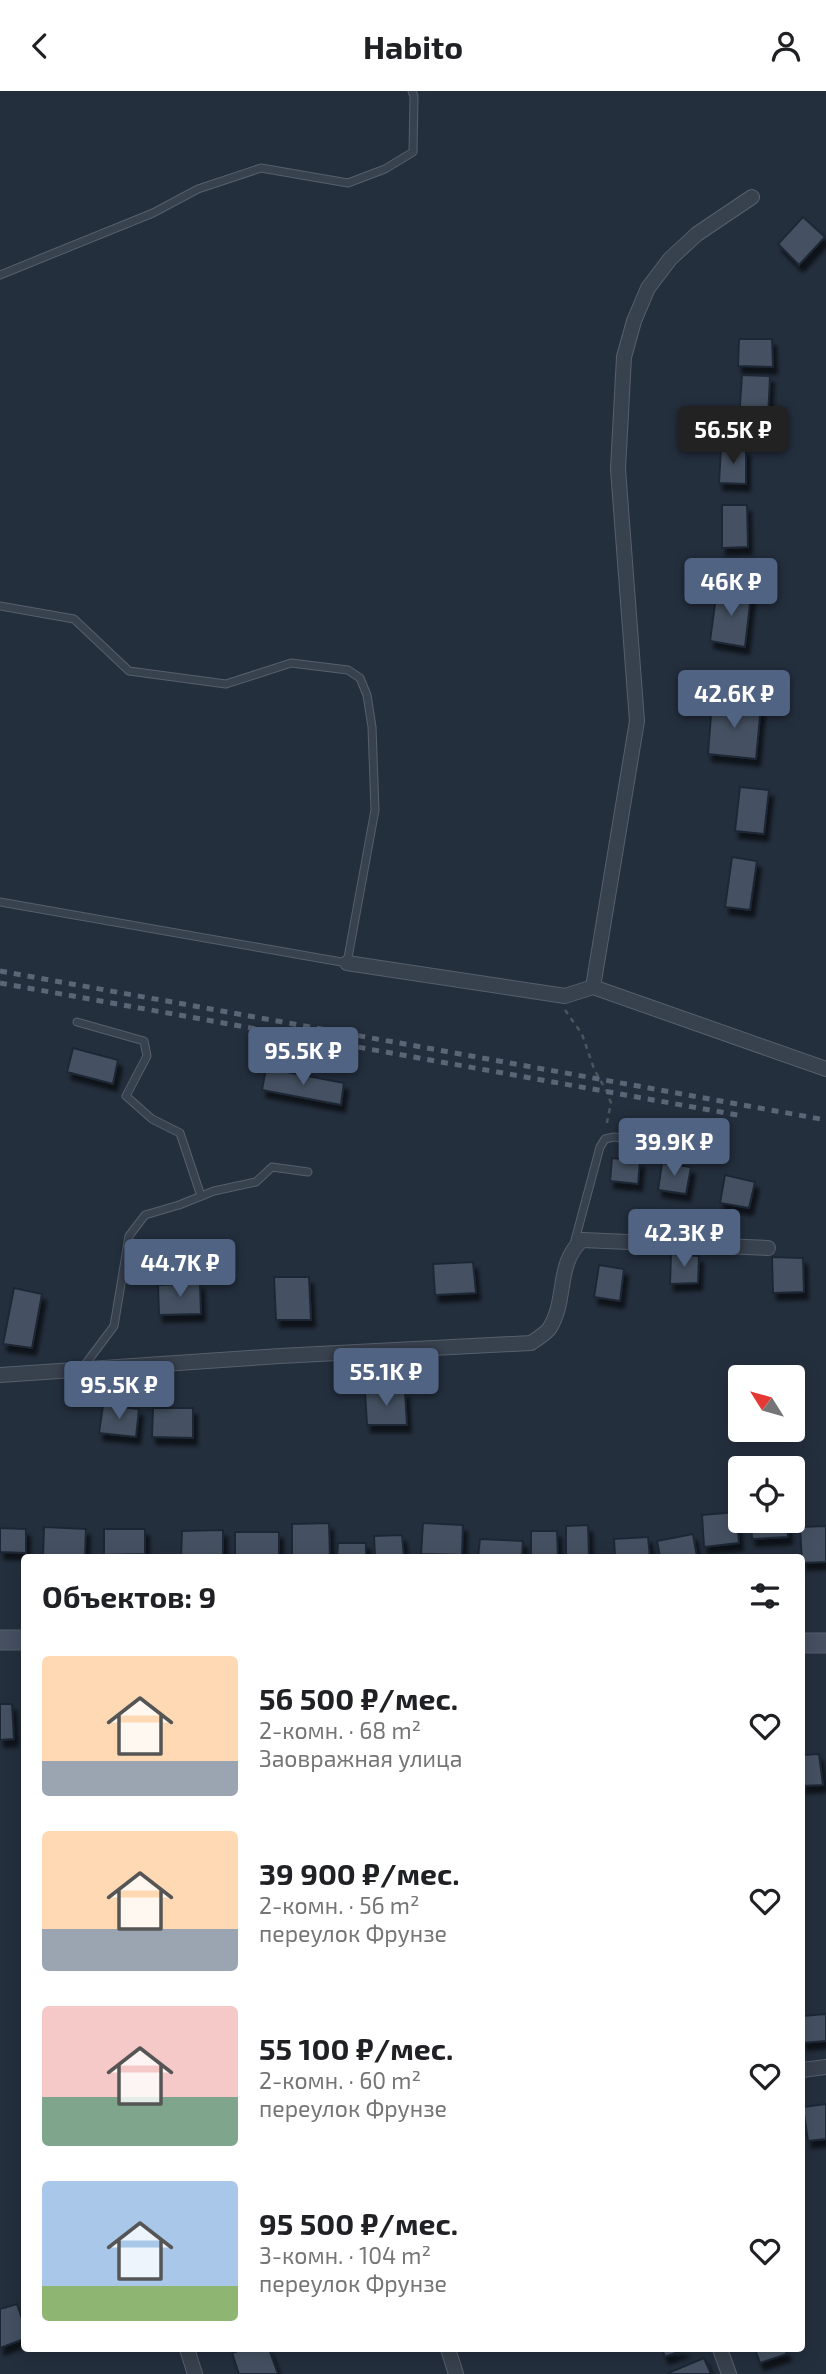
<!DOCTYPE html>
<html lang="ru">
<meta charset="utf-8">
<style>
body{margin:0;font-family:"Exo 2",sans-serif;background:#f6f6f6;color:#202124;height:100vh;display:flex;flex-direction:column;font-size:26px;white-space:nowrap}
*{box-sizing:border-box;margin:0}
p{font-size:23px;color:#757577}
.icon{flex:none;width:38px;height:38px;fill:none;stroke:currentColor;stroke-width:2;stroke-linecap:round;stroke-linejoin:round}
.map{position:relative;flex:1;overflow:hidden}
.sheet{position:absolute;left:21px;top:1463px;width:784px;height:798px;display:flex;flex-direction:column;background:#fff;border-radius:7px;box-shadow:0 4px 18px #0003}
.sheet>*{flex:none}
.needle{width:46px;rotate:307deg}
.tools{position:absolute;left:728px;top:1274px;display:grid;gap:14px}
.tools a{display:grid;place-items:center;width:77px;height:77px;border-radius:7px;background:#fff;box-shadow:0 4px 18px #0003;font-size:35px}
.price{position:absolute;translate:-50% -60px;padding:0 16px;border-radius:7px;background:#506383;color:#fff;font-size:23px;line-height:46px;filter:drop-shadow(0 2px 4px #0008)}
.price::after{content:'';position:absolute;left:50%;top:42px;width:21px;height:16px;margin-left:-10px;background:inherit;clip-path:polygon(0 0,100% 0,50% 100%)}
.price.on{background:#222;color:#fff}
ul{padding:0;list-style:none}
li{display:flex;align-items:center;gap:21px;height:175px;padding:0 21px}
li span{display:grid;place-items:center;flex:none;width:196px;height:140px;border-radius:7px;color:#555}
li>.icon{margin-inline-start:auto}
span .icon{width:84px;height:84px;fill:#fffc;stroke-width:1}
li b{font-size:30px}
h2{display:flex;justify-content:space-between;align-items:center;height:84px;padding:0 21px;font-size:30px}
header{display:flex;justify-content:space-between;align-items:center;height:91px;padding:0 21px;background:#fff;font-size:32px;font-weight:700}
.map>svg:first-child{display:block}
.building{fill:#455162;stroke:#1f2835;stroke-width:2;filter:url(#shadow)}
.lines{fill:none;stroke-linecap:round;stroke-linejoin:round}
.lane-casing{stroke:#565f6c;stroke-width:9}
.street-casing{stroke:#565f6c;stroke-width:16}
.secondary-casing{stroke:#565f6c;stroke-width:21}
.path{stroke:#44595c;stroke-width:2.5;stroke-dasharray:5 5;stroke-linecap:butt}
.lane{stroke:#38414e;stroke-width:7}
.street{stroke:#38414e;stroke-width:14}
.secondary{stroke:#465061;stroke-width:19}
.rail{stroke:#5a6575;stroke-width:5;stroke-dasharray:7 7;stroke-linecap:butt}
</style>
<header><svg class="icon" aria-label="back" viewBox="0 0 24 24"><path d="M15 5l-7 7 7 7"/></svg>Habito<svg class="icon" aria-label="person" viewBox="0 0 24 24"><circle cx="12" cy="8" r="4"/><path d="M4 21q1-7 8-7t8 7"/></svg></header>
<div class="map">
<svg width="826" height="2283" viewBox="0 0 826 2283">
<defs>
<filter id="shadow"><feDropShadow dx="4" dy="7" stdDeviation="2" flood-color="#0009"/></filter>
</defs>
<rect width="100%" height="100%" fill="#242f3e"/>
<g class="building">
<polygon points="803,126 825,146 799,174 778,153"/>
<polygon points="739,248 772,248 773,276 738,275"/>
<polygon points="742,284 770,285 768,328 739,327"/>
<polygon points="721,356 746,358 746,393 719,392"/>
<polygon points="722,414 747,414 748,456 722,457"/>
<polygon points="717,498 751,504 745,556 710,550"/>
<polygon points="712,611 761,615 756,668 708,663"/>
<polygon points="740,696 769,699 764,743 735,740"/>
<polygon points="732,766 757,770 750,819 725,816"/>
<polygon points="73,957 118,969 113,993 67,981"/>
<polygon points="266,977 344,992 341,1014 262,999"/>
<polygon points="612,1067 640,1070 638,1093 610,1090"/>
<polygon points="662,1072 691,1076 686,1103 658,1099"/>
<polygon points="725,1084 755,1091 749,1117 720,1112"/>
<polygon points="671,1163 699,1165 698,1192 670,1193"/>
<polygon points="772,1166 803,1167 804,1201 773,1202"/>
<polygon points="473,1171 476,1202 435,1204 433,1173"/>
<polygon points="599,1174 624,1178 620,1210 594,1206"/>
<polygon points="274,1186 309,1186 311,1229 276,1229"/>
<polygon points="200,1192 201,1223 159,1224 158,1194"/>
<polygon points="14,1197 42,1203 32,1257 3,1253"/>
<polygon points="405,1300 407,1334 367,1334 365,1301"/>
<polygon points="103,1314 139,1318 136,1346 99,1342"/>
<polygon points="153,1317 193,1317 193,1347 152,1346"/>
<polygon points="736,1421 739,1452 704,1456 702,1424"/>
<polygon points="751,1430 787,1430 788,1446 752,1448"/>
<polygon points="329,1432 330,1466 292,1466 292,1433"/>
<polygon points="423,1432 463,1434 462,1464 421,1463"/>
<polygon points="588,1434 589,1466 566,1466 566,1435"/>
<polygon points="826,1435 826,1471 802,1472 800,1436"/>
<polygon points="44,1436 86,1438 85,1466 43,1466"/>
<polygon points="0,1437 26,1438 26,1462 0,1461"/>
<polygon points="104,1438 145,1438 145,1463 104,1464"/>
<polygon points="223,1439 223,1466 181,1466 182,1440"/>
<polygon points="531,1440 557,1440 558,1466 531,1466"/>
<rect x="235" y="1441" width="44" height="25"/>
<polygon points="693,1443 697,1466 660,1466 657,1450"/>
<polygon points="402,1444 404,1466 375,1466 374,1445"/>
<polygon points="648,1446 650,1466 615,1466 614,1448"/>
<polygon points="480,1448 523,1450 522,1466 478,1466"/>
<polygon points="338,1452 366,1452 366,1466 337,1466"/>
<polygon points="0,1613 12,1613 14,1648 0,1649"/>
<polygon points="819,1663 823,1694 802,1695 802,1664"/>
<polygon points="826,1923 826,1950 802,1952 802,1925"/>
<polygon points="826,2013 826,2048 808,2050 803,2016"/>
<polygon points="17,2213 24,2234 24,2248 0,2257 0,2218"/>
<polygon points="244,2258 269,2258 278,2283 239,2283 232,2262"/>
<polygon points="662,2258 686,2258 665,2266"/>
<polygon points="755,2258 785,2258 787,2263 760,2272"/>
<polygon points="704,2267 711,2283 669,2283 668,2282"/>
</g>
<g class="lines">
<defs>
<g id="lane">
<polyline points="0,184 153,122 198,98 261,77 348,92 385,78 413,61 414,5 412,0"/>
<polyline points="0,515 74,528 129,580 226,593 291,572 348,579 360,587 367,604 372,636 375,719 347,872 0,811"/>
<polyline points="77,931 144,950 147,965 126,1005 152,1028 180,1042 201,1105"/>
<polyline points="574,1153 600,1056 605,1048 614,1046 685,1056"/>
<polyline points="81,1279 114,1235 129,1145 145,1124 179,1114 214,1100 256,1091 272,1076 308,1081"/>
</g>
<g id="street">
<polyline points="347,872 565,905 593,896 826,978"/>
<polyline points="593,896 637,630 618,378 624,266 634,230 648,197 670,168 697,143 752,106"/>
<path d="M 0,1284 L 280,1265 L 531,1252 C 537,1248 545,1243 549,1238 C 568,1209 555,1174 582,1149 L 768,1157"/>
<polyline points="802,1979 826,1976"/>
<polyline points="187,2258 195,2283"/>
<polyline points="448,2258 456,2283"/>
<polyline points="720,2258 729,2283"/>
</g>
<g id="secondary">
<polyline points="0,1549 24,1549"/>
<polyline points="802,1552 826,1552"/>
</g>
</defs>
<use href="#lane" class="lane-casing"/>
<use href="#street" class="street-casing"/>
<use href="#secondary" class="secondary-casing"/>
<polyline class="path" points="565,919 582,943 594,978 607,1001 611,1012 606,1036"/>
<use href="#lane" class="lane"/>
<use href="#street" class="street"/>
<use href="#secondary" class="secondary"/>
<g class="rail">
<polyline points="0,880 826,1029"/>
<polyline points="0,892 743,1025"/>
</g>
</g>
</svg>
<div class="tools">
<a><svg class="needle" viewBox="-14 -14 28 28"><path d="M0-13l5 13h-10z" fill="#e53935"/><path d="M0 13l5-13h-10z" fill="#757577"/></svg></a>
<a><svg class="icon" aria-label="locate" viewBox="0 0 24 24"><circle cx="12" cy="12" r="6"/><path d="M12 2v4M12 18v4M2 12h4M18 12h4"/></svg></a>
</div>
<b class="price on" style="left:733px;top:375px">56.5K ₽</b>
<b class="price" style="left:731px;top:527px">46K ₽</b>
<b class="price" style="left:734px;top:639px">42.6K ₽</b>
<b class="price" style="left:303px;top:996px">95.5K ₽</b>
<b class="price" style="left:674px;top:1087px">39.9K ₽</b>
<b class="price" style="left:684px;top:1178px">42.3K ₽</b>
<b class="price" style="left:180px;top:1208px">44.7K ₽</b>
<b class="price" style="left:386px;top:1317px">55.1K ₽</b>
<b class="price" style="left:119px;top:1330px">95.5K ₽</b>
<section class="sheet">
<h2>Объектов: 9<svg class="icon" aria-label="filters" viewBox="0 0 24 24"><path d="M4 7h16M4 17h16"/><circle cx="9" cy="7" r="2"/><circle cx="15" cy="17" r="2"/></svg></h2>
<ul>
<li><span style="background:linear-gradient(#ffd9b3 75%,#9aa5b1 0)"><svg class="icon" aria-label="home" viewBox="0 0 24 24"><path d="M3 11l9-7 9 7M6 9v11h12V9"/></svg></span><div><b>56 500 ₽/мес.</b><p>2-комн. · 68 m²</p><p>Заовражная улица</p></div><svg class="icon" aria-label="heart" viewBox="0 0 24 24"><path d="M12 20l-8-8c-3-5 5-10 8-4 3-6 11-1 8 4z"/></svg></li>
<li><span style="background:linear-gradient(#ffd9b3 70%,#9aa5b1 0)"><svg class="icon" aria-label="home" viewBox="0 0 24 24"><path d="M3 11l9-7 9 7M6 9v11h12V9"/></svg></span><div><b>39 900 ₽/мес.</b><p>2-комн. · 56 m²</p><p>переулок Фрунзе</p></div><svg class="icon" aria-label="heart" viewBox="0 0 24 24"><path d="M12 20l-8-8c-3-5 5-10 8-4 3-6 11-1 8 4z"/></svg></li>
<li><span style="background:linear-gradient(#f6c9c9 65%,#7fa58c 0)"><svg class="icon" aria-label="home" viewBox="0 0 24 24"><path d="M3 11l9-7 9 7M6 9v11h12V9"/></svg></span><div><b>55 100 ₽/мес.</b><p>2-комн. · 60 m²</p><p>переулок Фрунзе</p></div><svg class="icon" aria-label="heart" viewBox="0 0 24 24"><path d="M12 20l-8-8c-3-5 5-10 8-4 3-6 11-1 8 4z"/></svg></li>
<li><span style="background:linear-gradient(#a9c7e8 75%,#8fb573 0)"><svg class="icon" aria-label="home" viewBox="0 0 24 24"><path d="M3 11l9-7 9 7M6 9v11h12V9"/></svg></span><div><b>95 500 ₽/мес.</b><p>3-комн. · 104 m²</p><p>переулок Фрунзе</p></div><svg class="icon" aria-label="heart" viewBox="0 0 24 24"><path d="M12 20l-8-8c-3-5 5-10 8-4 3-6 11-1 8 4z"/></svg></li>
</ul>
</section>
</div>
